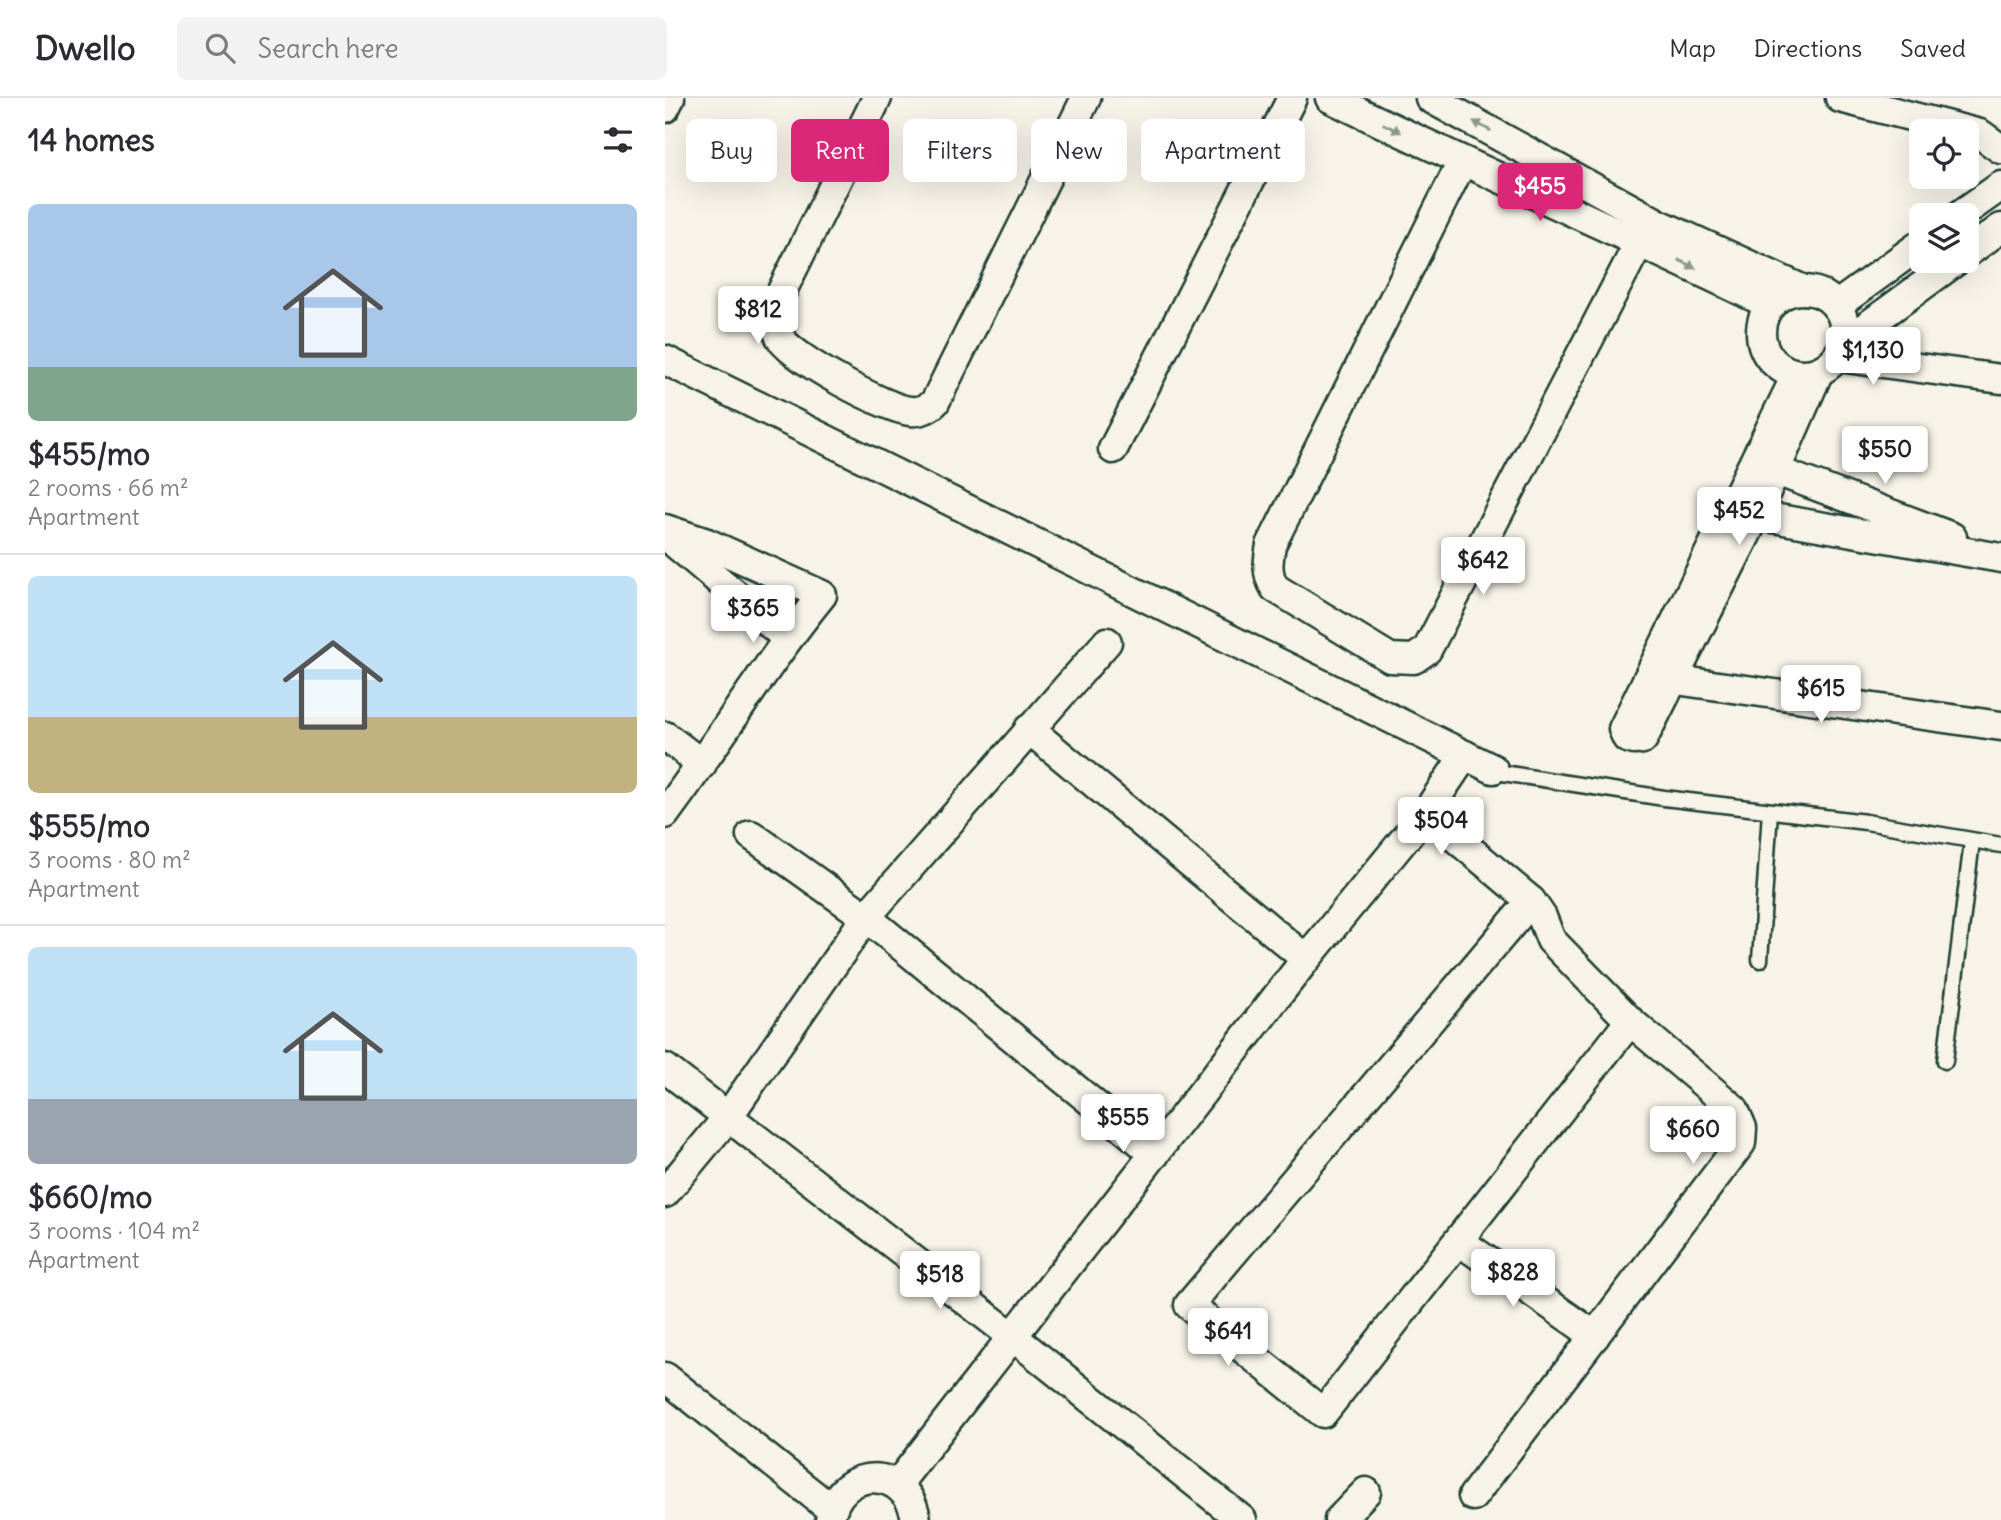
<!DOCTYPE html>
<meta charset="utf-8">
<style>
body{margin:0;font-family:Delius,sans-serif;background:#f2f2f3;color:#2b2b33;height:100vh;display:flex;flex-direction:column;font-size:26px;white-space:nowrap}
*{box-sizing:border-box;margin:0}
p{font-size:23px;color:#7c7c81}
.icon{flex:none;width:38px;height:38px;fill:none;stroke:currentColor;stroke-width:2;stroke-linecap:round;stroke-linejoin:round}
.map{position:relative;flex:1;overflow:hidden}
.panel{display:flex;flex-direction:column;background:#fff;width:665px}
.panel>*{flex:none}
.hud{position:absolute;left:21px;top:21px;width:665px;height:63px;display:flex;gap:14px}
.controls{position:absolute;left:1244px;top:21px;display:grid;gap:14px}
.controls a{display:grid;place-items:center;width:70px;height:70px;border-radius:10px;background:#fff;box-shadow:0 7px 28px #0002;font-size:35px}
.price{position:absolute;translate:-50% -60px;padding:0 16px;border-radius:7px;background:#fff;color:#222;font-size:23px;line-height:46px;filter:drop-shadow(0 2px 4px #0008)}
.price::after{content:'';position:absolute;left:50%;top:42px;width:21px;height:16px;margin-left:-10px;background:inherit;clip-path:polygon(0 0,100% 0,50% 100%)}
.price.selected{background:#db2777;color:#fff}
ul{padding:0;list-style:none}
li{display:grid;align-content:center;gap:14px;height:371px;padding:0 28px}
li+li{border-top:2px solid #e1e1e2}
li span{display:grid;place-items:center;height:217px;border-radius:10px;color:#555}
li>.icon{margin-inline-start:auto}
span .icon{width:126px;height:126px;fill:#fffc;stroke-width:1}
li b{font-size:30px}
h2{display:flex;justify-content:space-between;align-items:center;height:84px;padding:0 28px;font-size:30px}
.tag{padding:0 24px;border-radius:10px;background:#fff;box-shadow:0 7px 28px #0002;font-size:24px;line-height:63px}
.tag.selected{background:#db2777;color:#fff}
header{display:flex;align-items:center;gap:42px;box-sizing:border-box;height:98px;padding:0 35px;background:#fff;border-bottom:2px solid #e1e1e2}
header strong{font-size:33px}
nav{display:flex;gap:38px;margin-inline-start:auto;font-size:24px}
.search{width:490px;height:63px;background:#f2f2f3;display:flex;align-items:center;gap:18px;box-sizing:border-box;padding:0 24px;border-radius:10px;color:#7c7c81;font-size:26px}
main{display:flex;flex:1;min-height:0}
.map>svg:first-child{display:block}
.lines{fill:none;stroke-linecap:round;stroke-linejoin:round}
.service-casing{stroke:#1f3d34;stroke-width:19}
.minor-casing{stroke:#1f3d34;stroke-width:33}
.service{stroke:#f7f3e8;stroke-width:14}
.minor{stroke:#f7f3e8;stroke-width:28}
.oneway{fill:#8b988e}
</style>
<header>
<strong>Dwello</strong>
<div class="search"><svg class="icon" aria-label="search" viewBox="0 0 24 24"><circle cx="10" cy="10" r="6"/><path d="M15 15l6 6"/></svg>Search here</div>
<nav><a>Map</a><a>Directions</a><a>Saved</a></nav>
</header>
<main>
<section class="panel">
<h2>14 homes<svg class="icon" aria-label="filters" viewBox="0 0 24 24"><path d="M4 7h16M4 17h16"/><circle cx="9" cy="7" r="2"/><circle cx="15" cy="17" r="2"/></svg></h2>
<ul>
<li><span style="background:linear-gradient(#a9c7e8 75%,#7fa58c 0)"><svg class="icon" aria-label="home" viewBox="0 0 24 24"><path d="M3 11l9-7 9 7M6 9v11h12V9"/></svg></span><div><b>$455/mo</b><p>2 rooms · 66 m²</p><p>Apartment</p></div></li>
<li><span style="background:linear-gradient(#bfe0f5 65%,#c2b280 0)"><svg class="icon" aria-label="home" viewBox="0 0 24 24"><path d="M3 11l9-7 9 7M6 9v11h12V9"/></svg></span><div><b>$555/mo</b><p>3 rooms · 80 m²</p><p>Apartment</p></div></li>
<li><span style="background:linear-gradient(#bfe0f5 70%,#9aa5b1 0)"><svg class="icon" aria-label="home" viewBox="0 0 24 24"><path d="M3 11l9-7 9 7M6 9v11h12V9"/></svg></span><div><b>$660/mo</b><p>3 rooms · 104 m²</p><p>Apartment</p></div></li>
</ul>
</section>
<div class="map">
<svg width="1336" height="1422" viewBox="0 0 1336 1422">
<rect width="100%" height="100%" fill="#f7f3e8"/>
<filter id="ink" filterUnits="userSpaceOnUse"><feTurbulence type="fractalNoise" baseFrequency=".0143" numOctaves="2"/><feDisplacementMap in="SourceGraphic" scale="14" xChannelSelector="R" yChannelSelector="G"/><feConvolveMatrix kernelMatrix="1 2 1 2 8 2 1 2 1" color-interpolation-filters="sRGB"/></filter>
<g filter="url(#ink)">
<g class="lines">
<defs>
<g id="service">
<polyline points="828,671 838,675 999,700 1201,724 1336,747"/>
<polyline points="1095,862 1105,713"/>
<polyline points="1280,963 1307,743"/>
</g>
<g id="minor">
<path d="M 212,0 L 113,201 C 111,213 110,227 115,239 C 124,259 223,312 246,313 C 255,314 264,310 270,304 L 421,0"/>
<path d="M 665,0 C 811,71 960,136 1106,207"/>
<polyline points="765,0 994,126 1139,192"/>
<polyline points="1175,0 1315,36 1336,51"/>
<polyline points="0,10 5,0"/>
<path d="M 797,64 L 606,447 C 603,464 601,475 610,490 L 725,560 L 749,561 L 762,552 L 975,143"/>
<polyline points="1295,117 1336,88"/>
<polyline points="1302,155 1336,130"/>
<circle cx="1138" cy="234" r="42"/>
<polyline points="1171,208 1256,146"/>
<polyline points="1179,245 1291,163"/>
<polyline points="1173,259 1336,281"/>
<polyline points="0,262 828,671"/>
<polyline points="1132,276 958,631 962,640 969,642 978,641 1091,417 1154,273"/>
<polyline points="448,351 627,0"/>
<polyline points="1093,366 1287,439"/>
<polyline points="1075,412 1091,417 1336,460"/>
<path d="M 0,431 L 42,445 L 157,497 C 100,567 54,644 0,716"/>
<polyline points="0,437 122,540"/>
<polyline points="990,579 1336,628"/>
<polyline points="364,631 641,861"/>
<polyline points="0,638 37,666"/>
<polyline points="761,715 866,803 877,819 886,842 965,923 1069,1011 1077,1030 1076,1045 808,1398"/>
<polyline points="86,737 201,819 490,1056"/>
<polyline points="866,803 524,1207 658,1315 965,923"/>
<polyline points="0,970 347,1238 577,1422"/>
<polyline points="0,1095 62,1020 201,819 442,544"/>
<polyline points="794,1143 930,1238"/>
<polyline points="0,1279 166,1411"/>
<polyline points="232,1387 641,861 761,715 800,657"/>
<path d="M 165,1422 C 172,1367 244,1366 251,1422"/>
<polyline points="674,1422 701,1394"/>
</g>
</defs>
<use href="#service" class="service-casing"/>
<use href="#minor" class="minor-casing"/>
<use href="#service" class="service"/>
<use href="#minor" class="minor"/>
</g>
<defs><path id="oneway-solid" d="M-6-.8H1V-3.2L6.5 0L1 3.2V.8H-6Z" transform="scale(1.75)"/></defs>
<g class="oneway">
<use href="#oneway-solid" transform="translate(817 28) rotate(-151)"/>
<use href="#oneway-solid" transform="translate(727 30) rotate(26)"/>
<use href="#oneway-solid" transform="translate(1022 166) rotate(26)"/>
</g>
</g>
</svg>
<div class="controls">
<a><svg class="icon" aria-label="locate" viewBox="0 0 24 24"><circle cx="12" cy="12" r="6"/><path d="M12 2v4M12 18v4M2 12h4M18 12h4"/></svg></a>
<a><svg class="icon" aria-label="layers" viewBox="0 0 24 24"><path d="M12 4l9 5-9 5-9-5zM3 14l9 5 9-5"/></svg></a>
</div>
<b class="price selected" style="left:875px;top:125px">$455</b>
<b class="price" style="left:93px;top:248px">$812</b>
<b class="price" style="left:1208px;top:289px">$1,130</b>
<b class="price" style="left:1220px;top:388px">$550</b>
<b class="price" style="left:1074px;top:449px">$452</b>
<b class="price" style="left:818px;top:499px">$642</b>
<b class="price" style="left:88px;top:547px">$365</b>
<b class="price" style="left:1156px;top:627px">$615</b>
<b class="price" style="left:776px;top:759px">$504</b>
<b class="price" style="left:458px;top:1056px">$555</b>
<b class="price" style="left:1028px;top:1068px">$660</b>
<b class="price" style="left:848px;top:1211px">$828</b>
<b class="price" style="left:275px;top:1213px">$518</b>
<b class="price" style="left:563px;top:1270px">$641</b>
<div class="hud">
<a class="tag">Buy</a>
<a class="tag selected">Rent</a>
<a class="tag">Filters</a>
<a class="tag">New</a>
<a class="tag">Apartment</a>
</div>
</div>
</main>
